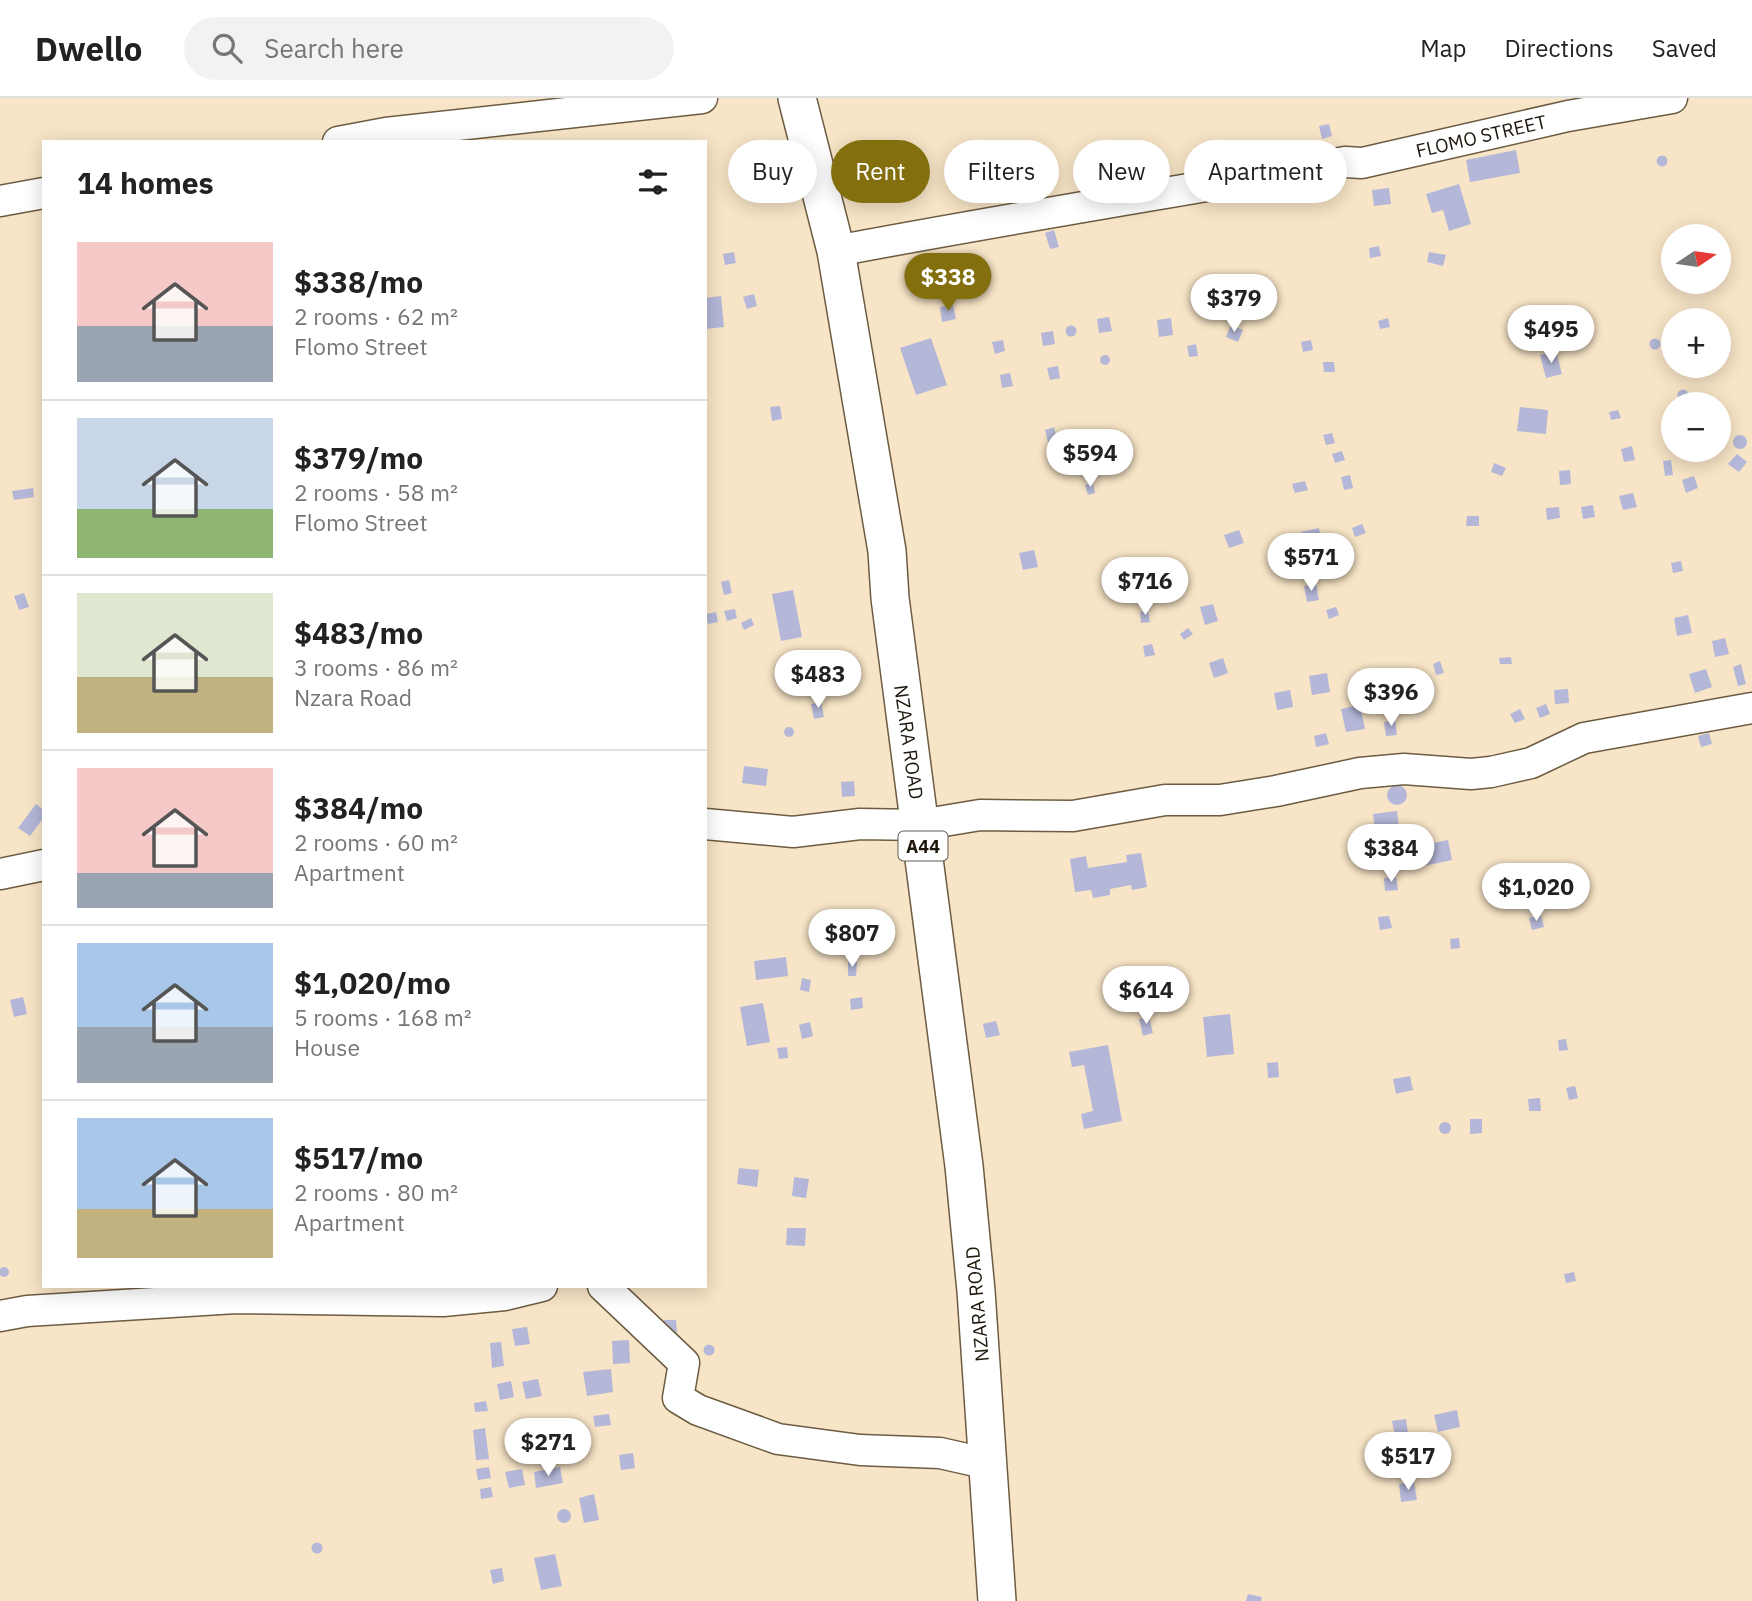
<!DOCTYPE html>
<meta charset="utf-8">
<style>
body{margin:0;font-family:"IBM Plex Sans",sans-serif;background:#f2f2f2;color:#222;height:100vh;display:flex;flex-direction:column;font-size:26px;white-space:nowrap}
*{box-sizing:border-box;margin:0}
p{font-size:23px;color:#767676}
.icon{flex:none;width:38px;height:38px;fill:none;stroke:currentColor;stroke-width:2;stroke-linecap:round;stroke-linejoin:round}
.map{position:relative;flex:1;overflow:hidden}
.panel{position:absolute;left:42px;top:42px;width:665px;height:1148px;display:flex;flex-direction:column;background:#fff;border-radius:0px;box-shadow:0 4px 18px #0003}
.panel>*{flex:none}
.hud{position:absolute;left:728px;top:42px;width:665px;height:63px;display:flex;gap:14px}
.needle{width:46px;rotate:77deg}
.buttons{position:absolute;left:1661px;top:126px;display:grid;gap:14px}
.buttons a{display:grid;place-items:center;width:70px;height:70px;border-radius:50%;background:#fff;box-shadow:0 4px 18px #0003;font-size:35px}
.price{position:absolute;translate:-50% -60px;padding:0 16px;border-radius:24px;background:#fff;color:#222;font-size:23px;line-height:46px;filter:drop-shadow(0 2px 4px #0008)}
.price::after{content:'';position:absolute;left:50%;top:42px;width:21px;height:16px;margin-left:-10px;background:inherit;clip-path:polygon(0 0,100% 0,50% 100%)}
.price.current{background:#846f0e;color:#fff}
ul{padding:0;list-style:none}
li{display:flex;align-items:center;gap:21px;height:175px;padding:0 35px}
li+li{border-top:2px solid #e0e0e0}
li span{display:grid;place-items:center;flex:none;width:196px;height:140px;border-radius:0px;color:#555}
li>.icon{margin-inline-start:auto}
span .icon{width:84px;height:84px;fill:#fffc;stroke-width:1}
li b{font-size:30px}
h2{display:flex;justify-content:space-between;align-items:center;height:84px;padding:0 35px;font-size:30px}
.tag{padding:0 24px;border-radius:32px;background:#fff;box-shadow:0 4px 18px #0003;font-size:24px;line-height:63px}
.tag.current{background:#846f0e;color:#fff}
header{display:flex;align-items:center;gap:42px;box-sizing:border-box;height:98px;padding:0 35px;background:#fff;border-bottom:2px solid #e0e0e0}
header strong{font-size:33px}
nav{display:flex;gap:38px;margin-inline-start:auto;font-size:24px}
.search{width:490px;height:63px;background:#f2f2f2;display:flex;align-items:center;gap:18px;box-sizing:border-box;padding:0 24px;border-radius:38px;color:#767676;font-size:26px}
.map>svg:first-child{display:block}
.building{fill:#b4b7d7}
.lines{fill:none;stroke-linecap:round;stroke-linejoin:round}
.minor-casing{stroke:#6c5c42;stroke-width:33}
.major-casing{stroke:#6c5c42;stroke-width:40}
.minor{stroke:#fff;stroke-width:30}
.major{stroke:#fff;stroke-width:37}
.labels{text-anchor:middle;dominant-baseline:central;stroke-width:5;stroke-linejoin:round;paint-order:stroke}
.shield{fill:#fff;stroke:#625d55;stroke-width:2}
.shield-label{font-size:18px;font-weight:bold;fill:#1e170c}
.street-label{font-size:19px;fill:#1e170c;stroke:#fff}
</style>
<header>
<strong>Dwello</strong>
<div class="search"><svg class="icon" aria-label="search" viewBox="0 0 24 24"><circle cx="10" cy="10" r="6"/><path d="M15 15l6 6"/></svg>Search here</div>
<nav><a>Map</a><a>Directions</a><a>Saved</a></nav>
</header>
<div class="map">
<svg width="1752" height="1503" viewBox="0 0 1752 1503">
<rect width="100%" height="100%" fill="#f8e5c7"/>
<g class="building">
<polygon points="1329,26 1332,38 1322,41 1319,28"/>
<polygon points="1516,52 1520,75 1470,84 1466,62"/>
<circle cx="1662" cy="63" r="5.5"/>
<polygon points="1459,86 1471,126 1449,133 1443,112 1432,115 1426,96"/>
<polygon points="1389,90 1391,106 1374,108 1372,92"/>
<polygon points="1054,132 1059,149 1050,151 1045,135"/>
<polygon points="1379,148 1381,158 1370,160 1369,150"/>
<polygon points="734,154 736,165 725,167 723,156"/>
<polygon points="1429,154 1446,157 1443,168 1427,164"/>
<polygon points="754,196 757,208 747,211 743,199"/>
<polygon points="721,198 724,229 705,231 705,200"/>
<polygon points="953,207 956,221 942,224 940,209"/>
<polygon points="1109,219 1112,233 1099,235 1097,221"/>
<polygon points="1171,220 1173,237 1159,239 1157,222"/>
<polygon points="1388,220 1390,229 1380,231 1378,223"/>
<polygon points="1231,227 1243,232 1238,244 1226,239"/>
<circle cx="1071" cy="233" r="5.5"/>
<polygon points="1053,233 1055,246 1043,248 1041,235"/>
<polygon points="931,240 947,287 916,297 900,250"/>
<circle cx="1655" cy="246" r="5.5"/>
<polygon points="1003,242 1005,253 995,256 992,244"/>
<polygon points="1311,242 1313,252 1303,254 1301,244"/>
<polygon points="1196,246 1198,258 1189,259 1187,248"/>
<polygon points="1556,253 1562,276 1546,280 1540,257"/>
<circle cx="1105" cy="262" r="5"/>
<polygon points="1323,264 1334,264 1335,274 1324,274"/>
<polygon points="1058,268 1060,280 1050,282 1047,270"/>
<polygon points="1010,275 1013,288 1002,290 1000,277"/>
<circle cx="1683" cy="297" r="5.5"/>
<polygon points="780,308 782,321 772,323 770,309"/>
<polygon points="1520,309 1548,312 1546,336 1517,333"/>
<polygon points="1618,312 1621,320 1611,322 1609,314"/>
<polygon points="1054,329 1057,342 1048,344 1045,332"/>
<polygon points="1332,335 1335,345 1326,347 1323,337"/>
<circle cx="1740" cy="344" r="7"/>
<polygon points="1632,348 1635,362 1624,364 1621,351"/>
<polygon points="1342,353 1345,362 1335,365 1332,356"/>
<polygon points="1737,356 1747,364 1739,374 1728,366"/>
<polygon points="1671,362 1673,377 1665,378 1663,363"/>
<polygon points="1494,365 1506,370 1502,378 1491,374"/>
<polygon points="1570,372 1571,386 1560,387 1559,373"/>
<polygon points="1350,377 1353,390 1344,392 1341,379"/>
<polygon points="1694,378 1698,390 1686,395 1682,382"/>
<polygon points="1305,383 1308,392 1295,395 1292,386"/>
<polygon points="1093,385 1095,395 1088,397 1085,387"/>
<polygon points="33,390 34,399 14,402 12,393"/>
<polygon points="1633,395 1637,409 1623,412 1619,398"/>
<polygon points="1593,407 1595,419 1583,421 1581,409"/>
<polygon points="1559,409 1560,420 1547,422 1546,410"/>
<polygon points="1467,418 1479,418 1479,428 1466,428"/>
<polygon points="1362,426 1366,435 1355,439 1352,430"/>
<polygon points="1319,430 1323,448 1306,452 1301,434"/>
<polygon points="1239,432 1244,445 1229,450 1224,437"/>
<polygon points="1034,452 1038,469 1023,472 1019,455"/>
<polygon points="1134,460 1137,474 1129,476 1126,462"/>
<polygon points="1681,463 1683,473 1673,475 1671,465"/>
<polygon points="1326,465 1329,473 1320,476 1317,469"/>
<polygon points="729,482 732,495 724,497 721,484"/>
<polygon points="1316,486 1319,502 1307,504 1304,488"/>
<polygon points="793,492 802,539 781,543 772,496"/>
<polygon points="24,495 29,509 19,512 14,498"/>
<polygon points="1213,506 1218,523 1205,527 1200,509"/>
<polygon points="1336,509 1339,517 1329,521 1326,512"/>
<polygon points="735,511 737,520 727,523 724,513"/>
<polygon points="1148,513 1150,524 1141,525 1140,514"/>
<polygon points="716,514 718,524 708,526 706,516"/>
<polygon points="1688,517 1692,535 1677,538 1674,520"/>
<polygon points="751,520 754,527 744,532 741,525"/>
<polygon points="1188,530 1193,536 1184,542 1180,536"/>
<polygon points="1725,540 1729,556 1715,559 1712,543"/>
<polygon points="1152,546 1155,557 1145,559 1143,548"/>
<polygon points="1511,559 1512,566 1500,566 1499,560"/>
<polygon points="1223,560 1228,575 1214,580 1209,565"/>
<polygon points="1440,563 1444,575 1436,577 1433,566"/>
<polygon points="1741,566 1746,586 1738,588 1733,569"/>
<polygon points="1706,571 1712,589 1695,595 1689,576"/>
<polygon points="1327,575 1330,594 1312,597 1309,578"/>
<polygon points="1389,576 1391,587 1380,589 1378,578"/>
<polygon points="1568,591 1569,605 1555,606 1554,592"/>
<polygon points="1290,592 1293,609 1277,612 1274,595"/>
<polygon points="821,604 824,619 814,621 811,606"/>
<polygon points="1546,606 1550,616 1540,620 1536,610"/>
<polygon points="1360,607 1365,631 1346,634 1341,611"/>
<polygon points="1520,611 1525,621 1515,625 1510,616"/>
<polygon points="1395,623 1397,637 1386,638 1384,624"/>
<circle cx="789" cy="634" r="5"/>
<polygon points="1326,635 1329,646 1316,649 1314,638"/>
<polygon points="1709,635 1712,646 1701,649 1698,638"/>
<polygon points="744,668 768,671 766,688 742,685"/>
<polygon points="854,683 855,698 842,699 841,684"/>
<circle cx="1397" cy="697" r="10"/>
<polygon points="36,706 44,712 44,719 30,738 18,730"/>
<polygon points="1397,713 1400,738 1376,740 1373,716"/>
<polygon points="1448,742 1452,762 1424,768 1419,748"/>
<polygon points="1403,753 1405,765 1385,770 1382,758"/>
<polygon points="1141,755 1147,789 1132,792 1131,787 1110,791 1110,797 1093,800 1091,792 1075,794 1070,761 1086,758 1088,770 1127,764 1126,757"/>
<polygon points="1396,779 1398,792 1385,793 1384,780"/>
<polygon points="1389,818 1392,830 1380,832 1378,819"/>
<polygon points="1541,818 1544,829 1532,832 1529,820"/>
<polygon points="1459,840 1460,850 1451,851 1450,841"/>
<polygon points="786,859 788,878 756,882 754,863"/>
<polygon points="848,864 857,864 856,878 848,878"/>
<polygon points="802,880 811,882 809,894 800,892"/>
<polygon points="23,899 27,916 14,919 10,902"/>
<polygon points="862,899 863,910 851,912 850,901"/>
<polygon points="763,905 770,944 747,948 740,909"/>
<polygon points="1230,916 1234,956 1207,959 1203,919"/>
<polygon points="1149,919 1153,935 1143,938 1139,921"/>
<polygon points="996,923 1000,937 986,940 983,926"/>
<polygon points="810,924 813,938 802,941 799,927"/>
<polygon points="1566,941 1568,952 1559,953 1558,942"/>
<polygon points="1108,947 1122,1023 1084,1031 1081,1016 1093,1013 1084,967 1072,969 1069,954"/>
<polygon points="787,949 788,960 779,961 777,950"/>
<polygon points="1278,964 1279,979 1268,980 1267,965"/>
<polygon points="1410,978 1413,992 1396,996 1393,981"/>
<polygon points="1575,988 1578,1000 1569,1002 1566,990"/>
<polygon points="1540,1000 1541,1013 1529,1013 1528,1001"/>
<polygon points="1470,1021 1482,1021 1482,1035 1470,1036"/>
<circle cx="1445" cy="1030" r="6"/>
<polygon points="739,1070 759,1072 757,1089 737,1086"/>
<polygon points="794,1079 809,1081 806,1100 792,1098"/>
<polygon points="787,1130 806,1130 805,1148 786,1147"/>
<circle cx="4" cy="1174" r="5"/>
<polygon points="1574,1174 1576,1183 1566,1185 1564,1176"/>
<polygon points="664,1222 676,1222 677,1235 664,1236"/>
<polygon points="527,1229 530,1246 515,1248 512,1231"/>
<polygon points="629,1242 630,1265 613,1266 612,1243"/>
<polygon points="501,1244 504,1268 492,1270 490,1245"/>
<circle cx="709" cy="1252" r="5.5"/>
<polygon points="611,1271 613,1294 587,1298 583,1274"/>
<polygon points="538,1281 542,1298 526,1301 522,1284"/>
<polygon points="511,1283 514,1299 500,1302 497,1286"/>
<polygon points="486,1303 488,1313 475,1314 474,1305"/>
<polygon points="1457,1312 1460,1329 1438,1334 1434,1317"/>
<polygon points="609,1316 611,1327 595,1329 593,1318"/>
<polygon points="558,1320 570,1321 570,1332 558,1331"/>
<polygon points="1406,1321 1408,1335 1395,1337 1392,1323"/>
<polygon points="485,1330 489,1361 476,1362 473,1332"/>
<circle cx="551" cy="1343" r="5.5"/>
<polygon points="633,1355 635,1370 621,1372 619,1357"/>
<polygon points="489,1369 491,1380 478,1382 476,1371"/>
<polygon points="560,1369 563,1385 536,1390 534,1374"/>
<polygon points="522,1371 525,1387 509,1390 505,1374"/>
<polygon points="1414,1384 1417,1402 1401,1404 1399,1386"/>
<polygon points="491,1389 493,1399 481,1401 480,1391"/>
<polygon points="594,1396 599,1422 584,1425 579,1400"/>
<circle cx="564" cy="1418" r="7"/>
<circle cx="317" cy="1450" r="5.5"/>
<polygon points="555,1456 562,1488 541,1492 534,1460"/>
<polygon points="502,1470 504,1483 493,1486 490,1472"/>
<polygon points="1248,1496 1262,1499 1261,1503 1246,1503"/>
</g>
<g class="lines">
<defs>
<g id="minor">
<polyline points="338,44 386,35 702,0"/>
<polyline points="0,103 44,95"/>
<path d="M 836,153 C 1005,121 1175,94 1345,64 L 1362,65 L 1568,18 L 1672,0"/>
<polyline points="705,726 793,734 860,726 920,727 980,717 1073,718 1165,702 1220,702 1276,693 1360,675 1404,671 1471,676 1491,674 1531,665 1584,640 1752,610"/>
<polyline points="0,776 44,767"/>
<polyline points="603,1188 684,1265 678,1300 698,1312 778,1341 860,1352 940,1355 989,1366"/>
<polyline points="0,1218 27,1213 236,1200 443,1203 505,1197 542,1188"/>
</g>
<polyline id="major" points="797,0 836,153 887,453 890,500 964,1068 976,1193 997,1503"/>
</defs>
<use href="#minor" class="minor-casing"/>
<use href="#major" class="major-casing"/>
<use href="#minor" class="minor"/>
<use href="#major" class="major"/>
</g>
<g class="labels">
<rect class="shield" x="898.5" y="733.5" width="49" height="29" rx="5"/>
<g class="shield-label">
<text x="923" y="748">A44</text>
</g>
<g class="street-label">
<text transform="translate(1481 38) rotate(-13)">FLOMO STREET</text>
<text transform="translate(909 644) rotate(82)">NZARA ROAD</text>
<text transform="translate(977 1206) rotate(-95)">NZARA ROAD</text>
</g>
</g>
</svg>
<div class="buttons">
<a><svg class="needle" viewBox="-14 -14 28 28"><path d="M0-13l5 13h-10z" fill="#e53935"/><path d="M0 13l5-13h-10z" fill="#767676"/></svg></a>
<a>+</a>
<a>−</a>
</div>
<b class="price current" style="left:948px;top:215px">$338</b>
<b class="price" style="left:1234px;top:236px">$379</b>
<b class="price" style="left:1551px;top:267px">$495</b>
<b class="price" style="left:1090px;top:391px">$594</b>
<b class="price" style="left:1311px;top:495px">$571</b>
<b class="price" style="left:1145px;top:519px">$716</b>
<b class="price" style="left:818px;top:612px">$483</b>
<b class="price" style="left:1391px;top:630px">$396</b>
<b class="price" style="left:1391px;top:786px">$384</b>
<b class="price" style="left:1536px;top:825px">$1,020</b>
<b class="price" style="left:852px;top:871px">$807</b>
<b class="price" style="left:1146px;top:928px">$614</b>
<b class="price" style="left:548px;top:1380px">$271</b>
<b class="price" style="left:1408px;top:1394px">$517</b>
<div class="hud">
<a class="tag">Buy</a>
<a class="tag current">Rent</a>
<a class="tag">Filters</a>
<a class="tag">New</a>
<a class="tag">Apartment</a>
</div>
<section class="panel">
<h2>14 homes<svg class="icon" aria-label="filters" viewBox="0 0 24 24"><path d="M4 7h16M4 17h16"/><circle cx="9" cy="7" r="2"/><circle cx="15" cy="17" r="2"/></svg></h2>
<ul>
<li><span style="background:linear-gradient(#f6c9c9 60%,#9aa5b1 0)"><svg class="icon" aria-label="home" viewBox="0 0 24 24"><path d="M3 11l9-7 9 7M6 9v11h12V9"/></svg></span><div><b>$338/mo</b><p>2 rooms · 62 m²</p><p>Flomo Street</p></div></li>
<li><span style="background:linear-gradient(#c9d6e8 65%,#8fb573 0)"><svg class="icon" aria-label="home" viewBox="0 0 24 24"><path d="M3 11l9-7 9 7M6 9v11h12V9"/></svg></span><div><b>$379/mo</b><p>2 rooms · 58 m²</p><p>Flomo Street</p></div></li>
<li><span style="background:linear-gradient(#dfe7d0 60%,#c2b280 0)"><svg class="icon" aria-label="home" viewBox="0 0 24 24"><path d="M3 11l9-7 9 7M6 9v11h12V9"/></svg></span><div><b>$483/mo</b><p>3 rooms · 86 m²</p><p>Nzara Road</p></div></li>
<li><span style="background:linear-gradient(#f6c9c9 75%,#9aa5b1 0)"><svg class="icon" aria-label="home" viewBox="0 0 24 24"><path d="M3 11l9-7 9 7M6 9v11h12V9"/></svg></span><div><b>$384/mo</b><p>2 rooms · 60 m²</p><p>Apartment</p></div></li>
<li><span style="background:linear-gradient(#a9c7e8 60%,#9aa5b1 0)"><svg class="icon" aria-label="home" viewBox="0 0 24 24"><path d="M3 11l9-7 9 7M6 9v11h12V9"/></svg></span><div><b>$1,020/mo</b><p>5 rooms · 168 m²</p><p>House</p></div></li>
<li><span style="background:linear-gradient(#a9c7e8 65%,#c2b280 0)"><svg class="icon" aria-label="home" viewBox="0 0 24 24"><path d="M3 11l9-7 9 7M6 9v11h12V9"/></svg></span><div><b>$517/mo</b><p>2 rooms · 80 m²</p><p>Apartment</p></div></li>
</ul>
</section>
</div>
